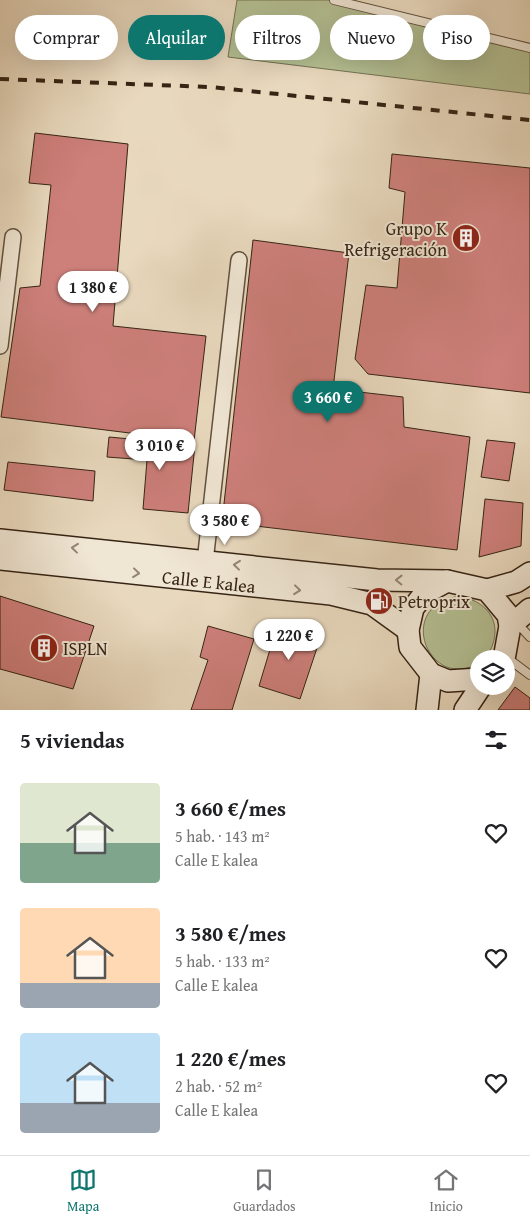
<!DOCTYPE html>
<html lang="es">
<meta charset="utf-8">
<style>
body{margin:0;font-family:"Gentium Book Plus",serif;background:#f2f2f2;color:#202124;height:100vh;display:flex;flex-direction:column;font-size:19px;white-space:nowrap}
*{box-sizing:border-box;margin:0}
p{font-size:16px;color:#757577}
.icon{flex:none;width:28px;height:28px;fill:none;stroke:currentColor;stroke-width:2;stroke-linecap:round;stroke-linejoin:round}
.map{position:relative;height:710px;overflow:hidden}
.drawer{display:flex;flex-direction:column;background:#fff;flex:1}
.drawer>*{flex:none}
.guide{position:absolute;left:15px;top:15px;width:500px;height:45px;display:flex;gap:10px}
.buttons{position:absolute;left:470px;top:650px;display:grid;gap:10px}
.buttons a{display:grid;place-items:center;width:45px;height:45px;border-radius:50%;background:#fff;box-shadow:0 5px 20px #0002;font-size:25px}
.price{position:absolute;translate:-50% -42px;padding:0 11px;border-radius:18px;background:#fff;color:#222;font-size:16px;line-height:32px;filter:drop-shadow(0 1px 2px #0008)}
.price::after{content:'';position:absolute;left:50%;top:30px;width:15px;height:11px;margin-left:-8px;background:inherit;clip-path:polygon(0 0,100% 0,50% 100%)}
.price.selected{background:#0f766e;color:#fff}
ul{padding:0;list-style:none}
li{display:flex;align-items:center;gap:15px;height:125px;padding:0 20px}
li span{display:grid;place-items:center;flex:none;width:140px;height:100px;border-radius:5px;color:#555}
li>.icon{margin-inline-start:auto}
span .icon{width:60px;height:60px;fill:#fffc;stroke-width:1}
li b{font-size:21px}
h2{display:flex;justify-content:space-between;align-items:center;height:60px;padding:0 20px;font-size:21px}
.chip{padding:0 18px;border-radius:22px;background:#fff;box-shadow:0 5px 20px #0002;font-size:18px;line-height:45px}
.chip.selected{background:#0f766e;color:#fff}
.menu{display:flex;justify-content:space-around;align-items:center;height:70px;border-top:1px solid #e0e0e0;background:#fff;font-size:14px;color:#757577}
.menu a{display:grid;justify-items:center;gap:2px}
.menu .selected{color:#0f766e}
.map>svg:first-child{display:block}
.green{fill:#b4bf92;stroke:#757253}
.building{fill:#cd7f7a;stroke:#362414}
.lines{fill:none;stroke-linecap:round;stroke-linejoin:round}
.service-casing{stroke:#62513e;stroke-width:10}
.minor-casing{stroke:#62513e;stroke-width:18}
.secondary-casing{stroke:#362414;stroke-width:24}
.service{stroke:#f0e6d4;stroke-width:8}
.minor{stroke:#f0e6d4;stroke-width:15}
.secondary{stroke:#f0e6d4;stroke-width:21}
.rail{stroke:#362414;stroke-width:4;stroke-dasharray:9 9;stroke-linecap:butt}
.oneway{stroke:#938574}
.labels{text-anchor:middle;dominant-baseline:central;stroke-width:4;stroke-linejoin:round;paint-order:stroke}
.poi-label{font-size:18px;fill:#362414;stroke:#f0e6d4;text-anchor:start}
.street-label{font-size:18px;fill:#362414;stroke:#f0e6d4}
</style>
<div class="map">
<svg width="530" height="710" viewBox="0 0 530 710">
<rect width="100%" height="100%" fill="#e8d8bd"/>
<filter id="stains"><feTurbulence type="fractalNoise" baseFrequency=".004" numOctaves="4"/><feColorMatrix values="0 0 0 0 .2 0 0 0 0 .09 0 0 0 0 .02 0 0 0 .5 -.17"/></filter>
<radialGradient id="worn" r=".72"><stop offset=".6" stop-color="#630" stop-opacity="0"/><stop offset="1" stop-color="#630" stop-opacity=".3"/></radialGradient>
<g class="green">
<polygon points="237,0 339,0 530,48 530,94 228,57"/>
<path d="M 460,596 C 493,603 505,629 486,658 L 479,659 L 479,663 C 429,693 393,605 460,596 Z"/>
</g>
<g class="building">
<polygon points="35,133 128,144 113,326 206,336 194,441 1,417 20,288 40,286 51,185 29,183"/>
<polygon points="392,154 530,168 530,393 368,374 355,359 366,285 397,288 405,192 389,188"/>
<polygon points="253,240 349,253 333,389 403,397 404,427 470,437 457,550 222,522"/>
<polygon points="109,437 195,445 188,513 143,509 147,460 107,457"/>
<polygon points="487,440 515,443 509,481 481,477"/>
<polygon points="8,462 95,471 93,501 4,490"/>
<polygon points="485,499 523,503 521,546 479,557"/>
<polygon points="0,596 94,626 73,689 0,669"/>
<polygon points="278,623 320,639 300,699 259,686"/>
<polygon points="208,626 254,639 232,710 191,710 208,660 200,657"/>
<polygon points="515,687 530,698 530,710 498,710"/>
</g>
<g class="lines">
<defs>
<g id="service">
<polyline points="334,0 530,48"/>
<polyline points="516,622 530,637"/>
<polyline points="506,657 530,675"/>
</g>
<g id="minor">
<polyline points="0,346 13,237"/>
<polyline points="205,562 239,260"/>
</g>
<g id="secondary">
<polyline points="0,540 377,580 447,581"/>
<path id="s1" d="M 0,559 L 331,594 L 372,604 L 408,630"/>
<polyline points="487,590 516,582 530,573"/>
<polyline points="510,626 530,609"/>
<polyline points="479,679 448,681 431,674 410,647 408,630 413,608 425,593 447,581 487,590 508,615 510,626 504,659"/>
<polyline points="427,710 431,674"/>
<polyline points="465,710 481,686"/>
</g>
</defs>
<use href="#service" class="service-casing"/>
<use href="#minor" class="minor-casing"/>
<use href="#secondary" class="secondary-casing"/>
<use href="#service" class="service"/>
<use href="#minor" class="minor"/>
<use href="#secondary" class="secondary"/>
<polyline class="rail" points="0,79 210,87 530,120"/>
</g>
<defs><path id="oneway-chevron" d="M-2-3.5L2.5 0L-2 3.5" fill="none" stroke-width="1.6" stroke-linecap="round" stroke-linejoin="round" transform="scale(1.25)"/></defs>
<g class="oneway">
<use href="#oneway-chevron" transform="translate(75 548) rotate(-174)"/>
<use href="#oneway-chevron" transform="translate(237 565) rotate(-174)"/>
<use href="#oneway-chevron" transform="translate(136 573) rotate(6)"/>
<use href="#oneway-chevron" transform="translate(399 580) rotate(-179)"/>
<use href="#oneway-chevron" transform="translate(297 590) rotate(6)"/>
</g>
<defs>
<symbol id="building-disc" viewBox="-11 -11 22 22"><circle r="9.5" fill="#8f2418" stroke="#f0e6d4"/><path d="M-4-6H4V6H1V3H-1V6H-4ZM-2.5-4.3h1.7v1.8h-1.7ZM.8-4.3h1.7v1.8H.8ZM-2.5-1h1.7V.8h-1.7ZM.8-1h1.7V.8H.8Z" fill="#fff"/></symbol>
<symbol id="fuel-disc" viewBox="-11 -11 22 22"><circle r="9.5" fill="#8f2418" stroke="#f0e6d4"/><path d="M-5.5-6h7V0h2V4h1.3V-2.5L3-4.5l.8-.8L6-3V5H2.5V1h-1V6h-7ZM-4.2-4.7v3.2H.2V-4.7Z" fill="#fff"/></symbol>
</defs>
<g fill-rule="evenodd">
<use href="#building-disc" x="450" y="222" width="32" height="32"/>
<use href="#fuel-disc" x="363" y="585" width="32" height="32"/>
<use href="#building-disc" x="28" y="632" width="32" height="32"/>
</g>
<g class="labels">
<g class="poi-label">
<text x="447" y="228" text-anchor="end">Grupo K<tspan x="447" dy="21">Refrigeración</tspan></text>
<text x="398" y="601">Petroprix</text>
<text x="63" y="648">ISPLN</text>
</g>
<g class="street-label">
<text stroke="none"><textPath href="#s1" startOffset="210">Calle E kalea</textPath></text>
</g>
</g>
<rect width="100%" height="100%" filter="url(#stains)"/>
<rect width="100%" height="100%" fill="url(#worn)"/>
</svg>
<div class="buttons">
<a><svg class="icon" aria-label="layers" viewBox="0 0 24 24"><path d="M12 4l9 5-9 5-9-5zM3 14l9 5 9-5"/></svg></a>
</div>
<b class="price" style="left:93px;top:313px">1 380 €</b>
<b class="price selected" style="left:328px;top:423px">3 660 €</b>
<b class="price" style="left:160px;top:471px">3 010 €</b>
<b class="price" style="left:225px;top:546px">3 580 €</b>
<b class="price" style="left:289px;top:661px">1 220 €</b>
<div class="guide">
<a class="chip">Comprar</a>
<a class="chip selected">Alquilar</a>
<a class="chip">Filtros</a>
<a class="chip">Nuevo</a>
<a class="chip">Piso</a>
</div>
</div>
<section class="drawer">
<h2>5 viviendas<svg class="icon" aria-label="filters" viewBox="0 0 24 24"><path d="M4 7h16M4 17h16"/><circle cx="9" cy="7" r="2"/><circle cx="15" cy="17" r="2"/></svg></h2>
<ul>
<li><span style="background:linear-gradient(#dfe7d0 60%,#7fa58c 0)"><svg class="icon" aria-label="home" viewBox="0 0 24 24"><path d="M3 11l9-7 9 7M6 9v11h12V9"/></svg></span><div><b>3 660 €/mes</b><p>5 hab. · 143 m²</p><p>Calle E kalea</p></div><svg class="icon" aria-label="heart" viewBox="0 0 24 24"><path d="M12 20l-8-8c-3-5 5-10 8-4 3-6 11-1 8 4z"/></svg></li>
<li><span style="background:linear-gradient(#ffd9b3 75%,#9aa5b1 0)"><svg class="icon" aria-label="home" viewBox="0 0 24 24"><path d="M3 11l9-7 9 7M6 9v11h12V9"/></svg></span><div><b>3 580 €/mes</b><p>5 hab. · 133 m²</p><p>Calle E kalea</p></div><svg class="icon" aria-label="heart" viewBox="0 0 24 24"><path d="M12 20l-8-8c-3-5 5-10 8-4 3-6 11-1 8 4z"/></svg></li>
<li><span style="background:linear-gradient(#bfe0f5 70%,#9aa5b1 0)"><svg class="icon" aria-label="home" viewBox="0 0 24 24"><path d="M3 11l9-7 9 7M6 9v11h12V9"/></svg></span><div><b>1 220 €/mes</b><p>2 hab. · 52 m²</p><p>Calle E kalea</p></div><svg class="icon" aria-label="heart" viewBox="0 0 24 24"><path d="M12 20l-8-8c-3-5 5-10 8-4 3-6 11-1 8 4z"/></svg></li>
</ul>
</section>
<nav class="menu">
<a class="selected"><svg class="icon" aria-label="map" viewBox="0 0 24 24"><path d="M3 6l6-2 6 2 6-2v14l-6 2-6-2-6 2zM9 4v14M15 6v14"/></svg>Mapa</a>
<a><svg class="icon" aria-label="saved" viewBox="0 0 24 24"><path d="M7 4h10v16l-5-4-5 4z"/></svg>Guardados</a>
<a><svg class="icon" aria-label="home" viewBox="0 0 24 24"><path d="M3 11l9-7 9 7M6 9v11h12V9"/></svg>Inicio</a>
</nav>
